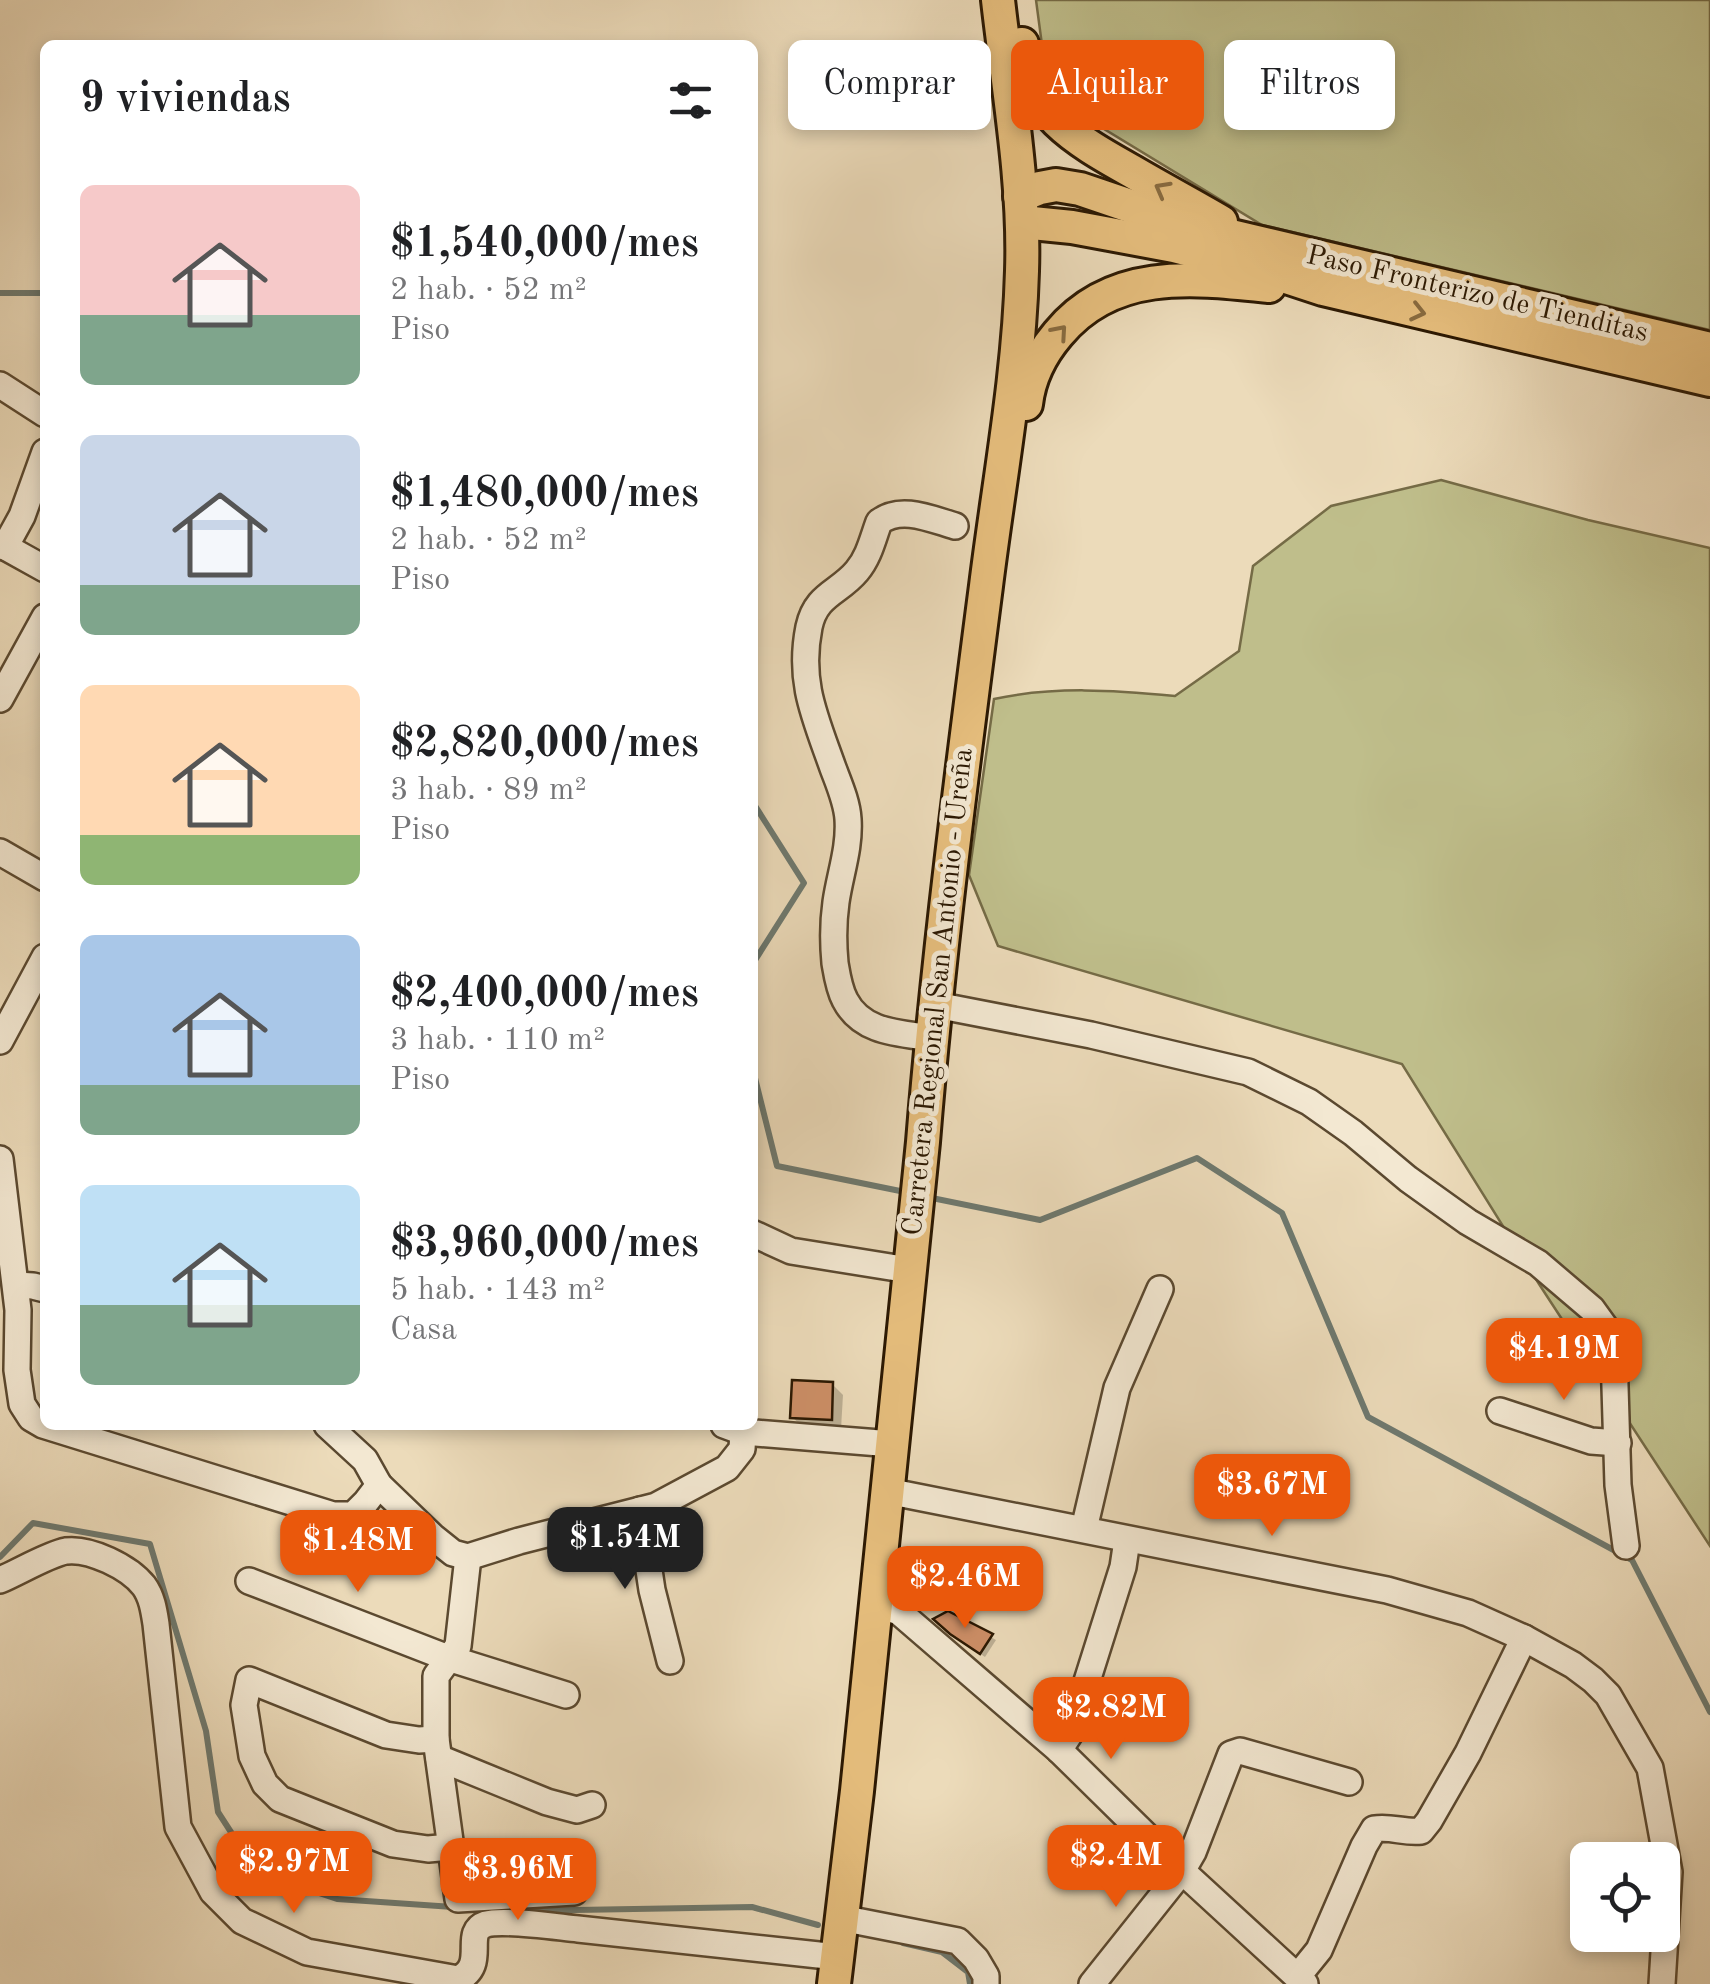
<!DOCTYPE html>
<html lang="es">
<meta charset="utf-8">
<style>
body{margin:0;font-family:"Old Standard TT",serif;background:#f2f2f2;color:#202124;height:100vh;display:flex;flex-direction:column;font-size:38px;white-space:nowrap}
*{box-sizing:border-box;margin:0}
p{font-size:32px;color:#757577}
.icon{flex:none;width:55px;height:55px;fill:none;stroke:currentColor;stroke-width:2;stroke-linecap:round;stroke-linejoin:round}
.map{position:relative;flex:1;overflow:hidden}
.sheet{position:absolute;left:40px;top:40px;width:718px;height:1390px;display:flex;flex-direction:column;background:#fff;border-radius:15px;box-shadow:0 5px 15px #0003}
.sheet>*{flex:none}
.banner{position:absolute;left:788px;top:40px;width:772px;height:90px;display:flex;gap:20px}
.controls{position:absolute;left:1570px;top:1842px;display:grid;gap:20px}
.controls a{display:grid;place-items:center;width:110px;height:110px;border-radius:15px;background:#fff;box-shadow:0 5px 15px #0003;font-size:50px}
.price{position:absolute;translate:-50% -85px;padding:0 22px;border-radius:20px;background:#ea580c;color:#fff;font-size:32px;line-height:65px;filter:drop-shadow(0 2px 5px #0008)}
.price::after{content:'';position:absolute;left:50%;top:60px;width:30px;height:22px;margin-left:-15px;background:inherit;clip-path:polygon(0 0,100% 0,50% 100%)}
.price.on{background:#222;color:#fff}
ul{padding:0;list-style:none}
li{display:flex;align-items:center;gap:30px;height:250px;padding:0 40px}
li span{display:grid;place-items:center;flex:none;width:280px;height:200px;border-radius:15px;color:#555}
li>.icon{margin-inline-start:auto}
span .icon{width:120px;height:120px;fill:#fffc;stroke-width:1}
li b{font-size:42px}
h2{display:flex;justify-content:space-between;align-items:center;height:120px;padding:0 40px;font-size:42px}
.chip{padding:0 35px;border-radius:15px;background:#fff;box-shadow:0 5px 15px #0003;font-size:35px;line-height:90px}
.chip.on{background:#ea580c;color:#fff}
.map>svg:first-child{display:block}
.green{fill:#bfbe8b;stroke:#756b46;stroke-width:2.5}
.shadow{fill:#0003}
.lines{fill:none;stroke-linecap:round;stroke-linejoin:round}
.stream{stroke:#6e796f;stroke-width:6}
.building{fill:#cd8f67;stroke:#2b1802;stroke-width:2.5}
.minor-casing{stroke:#5b4930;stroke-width:30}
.major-casing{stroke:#2b1802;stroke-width:38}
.minor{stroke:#f3e8d2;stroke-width:25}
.major{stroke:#e6be7d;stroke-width:32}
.oneway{stroke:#886b40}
.labels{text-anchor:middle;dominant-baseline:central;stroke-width:10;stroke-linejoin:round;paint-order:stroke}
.street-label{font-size:28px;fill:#2b1802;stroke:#f3e8d2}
</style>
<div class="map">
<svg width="1710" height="1984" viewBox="0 0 1710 1984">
<rect width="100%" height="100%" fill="#ecdbba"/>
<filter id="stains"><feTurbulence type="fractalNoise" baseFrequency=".002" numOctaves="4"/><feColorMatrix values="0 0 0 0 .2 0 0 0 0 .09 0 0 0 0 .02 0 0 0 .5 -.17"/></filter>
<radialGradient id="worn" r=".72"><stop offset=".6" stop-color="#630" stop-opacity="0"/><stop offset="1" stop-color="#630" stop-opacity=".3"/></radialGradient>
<g class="green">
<polygon points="1036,0 1710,0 1710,330 1262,225 1073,110 1044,60"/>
<path d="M 1441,480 L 1588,520 L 1710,548 L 1710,1546 L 1539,1284 L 1402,1064 L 998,946 L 969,875 L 994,699 C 1054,686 1114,690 1175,696 L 1239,651 L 1253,566 L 1331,506 Z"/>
</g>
<g class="shadow">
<polygon points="832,1384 843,1395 841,1429 803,1427 792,1417"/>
<polygon points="948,1613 996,1640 985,1657 957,1638"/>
</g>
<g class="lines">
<g class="stream">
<polyline points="0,293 45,293"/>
<polyline points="752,801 804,883 752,965"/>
<polyline points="752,1066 777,1166 910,1193"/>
<polyline points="927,1197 1040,1220 1197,1158 1282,1213 1368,1417 1632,1560 1710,1712"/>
<polyline points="0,1557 33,1523 150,1544 206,1731 218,1812 249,1860 283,1881 337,1899 453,1907"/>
<polyline points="516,1911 752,1907 818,1925"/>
<polyline points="903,1943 942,1952 968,1972 970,1984"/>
</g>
</g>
<g class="building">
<polygon points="792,1380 833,1382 832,1420 790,1418"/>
<polygon points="948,1611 993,1634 980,1654 950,1634 933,1619"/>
</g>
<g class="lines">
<defs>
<g id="minor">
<polyline points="0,385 45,414"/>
<polyline points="0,544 45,569"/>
<polyline points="5,547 22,516 45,452"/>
<polyline points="0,699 45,617"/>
<polyline points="0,852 45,878"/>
<polyline points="936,1005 1091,1035 1248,1072 1309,1102 1353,1133 1408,1179 1468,1222 1538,1263 1592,1309 1605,1327 1614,1354 1618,1485 1626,1546"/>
<path d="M 932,1038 C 899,1033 862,1033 845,1000 C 839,989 837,975 835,963 C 833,942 833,923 836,902 C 840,874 850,848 848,819 C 847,802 839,784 833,768 C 815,717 798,682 809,627 C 816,594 839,593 857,571 C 869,557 873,538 879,522 C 901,505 931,519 955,526"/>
<polyline points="0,1041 45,957"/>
<polyline points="0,1159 18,1310 17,1370 22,1404 31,1418 43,1425 333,1515 353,1515 366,1502 379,1485"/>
<polyline points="752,1233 791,1251 909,1270"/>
<polyline points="16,1285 33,1286 45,1289"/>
<polyline points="1500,1411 1591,1441 1618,1443"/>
<polyline points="327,1425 365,1460 379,1485 433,1537 453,1553 468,1557 519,1541 656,1506 727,1468 742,1449 743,1432"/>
<polyline points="724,1425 743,1432 892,1444"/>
<polyline points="887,1491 1387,1590 1468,1613 1524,1638 1573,1665 1593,1680 1608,1695 1650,1768 1669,1872 1662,1984"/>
<polyline points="640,1510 652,1590 670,1661"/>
<polyline points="1084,1529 1117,1388 1160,1289"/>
<polyline points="468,1557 458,1646 436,1676 436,1739 458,1899 574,1892"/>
<path d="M 0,1580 C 17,1573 49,1554 66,1551 C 90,1548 129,1567 144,1586 C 152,1597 154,1611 156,1624 L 178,1827 L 213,1892 L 242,1921 L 307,1952 L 458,1979 C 489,1965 461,1932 486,1924 C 504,1919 557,1927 578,1929 C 664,1938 750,1948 837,1957"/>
<polyline points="249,1581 448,1658 566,1695"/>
<polyline points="876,1604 899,1612 1059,1750 1182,1871 1305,1984"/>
<polyline points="436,1739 419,1740 386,1735 249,1680 244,1705 252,1756 265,1784 280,1799 393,1844 428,1849 451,1847"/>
<polyline points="1059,1750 1071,1732 1123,1567 1127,1540"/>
<polyline points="439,1758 547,1802 577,1810 592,1805"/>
<polyline points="841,1918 958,1941 976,1959 986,1976 986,1984"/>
<path d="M 1298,1976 L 1319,1950 L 1364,1846 L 1374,1829 C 1391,1826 1404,1833 1421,1831 L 1429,1821 L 1468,1753 L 1524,1638"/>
<polyline points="1092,1984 1182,1871 1193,1852 1231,1754 1240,1751 1349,1782"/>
</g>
<g id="major">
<path d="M 1022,44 C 1026,113 1078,141 1133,172 C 1162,189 1192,205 1221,222"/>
<polyline points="1020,196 1040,188 1056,185 1080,189 1189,226 1710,349"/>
<polyline points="1022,222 1072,227 1174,246 1253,266 1323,289 1710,380"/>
<path d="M 1026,404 C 1029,378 1041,354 1058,334 C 1112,268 1193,278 1269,286"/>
<path d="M 834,1984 L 857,1791 L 923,1142 C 938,956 962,771 986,586 C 999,481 1019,377 1022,271 C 1025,182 1008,89 998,0"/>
</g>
</defs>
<use href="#minor" class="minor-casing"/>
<use href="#major" class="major-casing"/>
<use href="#minor" class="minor"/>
<use href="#major" class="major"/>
</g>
<defs><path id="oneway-chevron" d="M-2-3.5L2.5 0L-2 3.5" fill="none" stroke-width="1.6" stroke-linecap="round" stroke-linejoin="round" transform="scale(2.5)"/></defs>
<g class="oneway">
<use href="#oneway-chevron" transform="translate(1162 189) rotate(-151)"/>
<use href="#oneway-chevron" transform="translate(1418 312) rotate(13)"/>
<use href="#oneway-chevron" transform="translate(1060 332) rotate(-49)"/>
</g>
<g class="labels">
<g class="street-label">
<text transform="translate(1477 295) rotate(13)">Paso Fronterizo de Tienditas</text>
<text transform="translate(939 992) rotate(-84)">Carretera Regional San Antonio - Ureña</text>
</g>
</g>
<rect width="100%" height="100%" filter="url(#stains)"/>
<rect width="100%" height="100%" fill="url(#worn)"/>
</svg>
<div class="controls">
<a><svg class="icon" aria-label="locate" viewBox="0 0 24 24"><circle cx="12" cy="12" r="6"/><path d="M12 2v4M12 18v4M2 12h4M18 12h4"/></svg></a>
</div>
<b class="price" style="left:1564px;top:1403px">$4.19M</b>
<b class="price" style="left:1272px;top:1539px">$3.67M</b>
<b class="price on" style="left:625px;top:1592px">$1.54M</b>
<b class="price" style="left:358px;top:1595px">$1.48M</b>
<b class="price" style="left:965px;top:1631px">$2.46M</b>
<b class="price" style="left:1111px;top:1762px">$2.82M</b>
<b class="price" style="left:1116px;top:1910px">$2.4M</b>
<b class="price" style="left:294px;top:1916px">$2.97M</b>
<b class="price" style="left:518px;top:1923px">$3.96M</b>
<div class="banner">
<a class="chip">Comprar</a>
<a class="chip on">Alquilar</a>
<a class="chip">Filtros</a>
</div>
<section class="sheet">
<h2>9 viviendas<svg class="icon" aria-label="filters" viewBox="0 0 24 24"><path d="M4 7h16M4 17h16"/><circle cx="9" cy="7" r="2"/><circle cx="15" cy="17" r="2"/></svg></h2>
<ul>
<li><span style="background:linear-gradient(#f6c9c9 65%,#7fa58c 0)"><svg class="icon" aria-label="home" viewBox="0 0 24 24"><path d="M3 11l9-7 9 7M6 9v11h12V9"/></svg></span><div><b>$1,540,000/mes</b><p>2 hab. · 52 m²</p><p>Piso</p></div></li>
<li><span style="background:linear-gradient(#c9d6e8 75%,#7fa58c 0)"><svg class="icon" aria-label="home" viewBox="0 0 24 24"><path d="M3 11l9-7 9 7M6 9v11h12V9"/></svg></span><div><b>$1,480,000/mes</b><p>2 hab. · 52 m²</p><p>Piso</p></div></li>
<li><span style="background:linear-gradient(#ffd9b3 75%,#8fb573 0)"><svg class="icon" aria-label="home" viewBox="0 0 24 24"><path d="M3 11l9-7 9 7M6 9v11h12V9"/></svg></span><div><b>$2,820,000/mes</b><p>3 hab. · 89 m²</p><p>Piso</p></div></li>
<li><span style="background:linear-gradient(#a9c7e8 75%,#7fa58c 0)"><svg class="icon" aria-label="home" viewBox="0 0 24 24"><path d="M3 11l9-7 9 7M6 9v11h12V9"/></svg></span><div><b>$2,400,000/mes</b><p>3 hab. · 110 m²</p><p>Piso</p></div></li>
<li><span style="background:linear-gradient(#bfe0f5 60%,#7fa58c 0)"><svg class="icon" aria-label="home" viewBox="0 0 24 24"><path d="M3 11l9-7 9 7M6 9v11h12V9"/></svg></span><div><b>$3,960,000/mes</b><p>5 hab. · 143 m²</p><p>Casa</p></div></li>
</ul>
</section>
</div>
